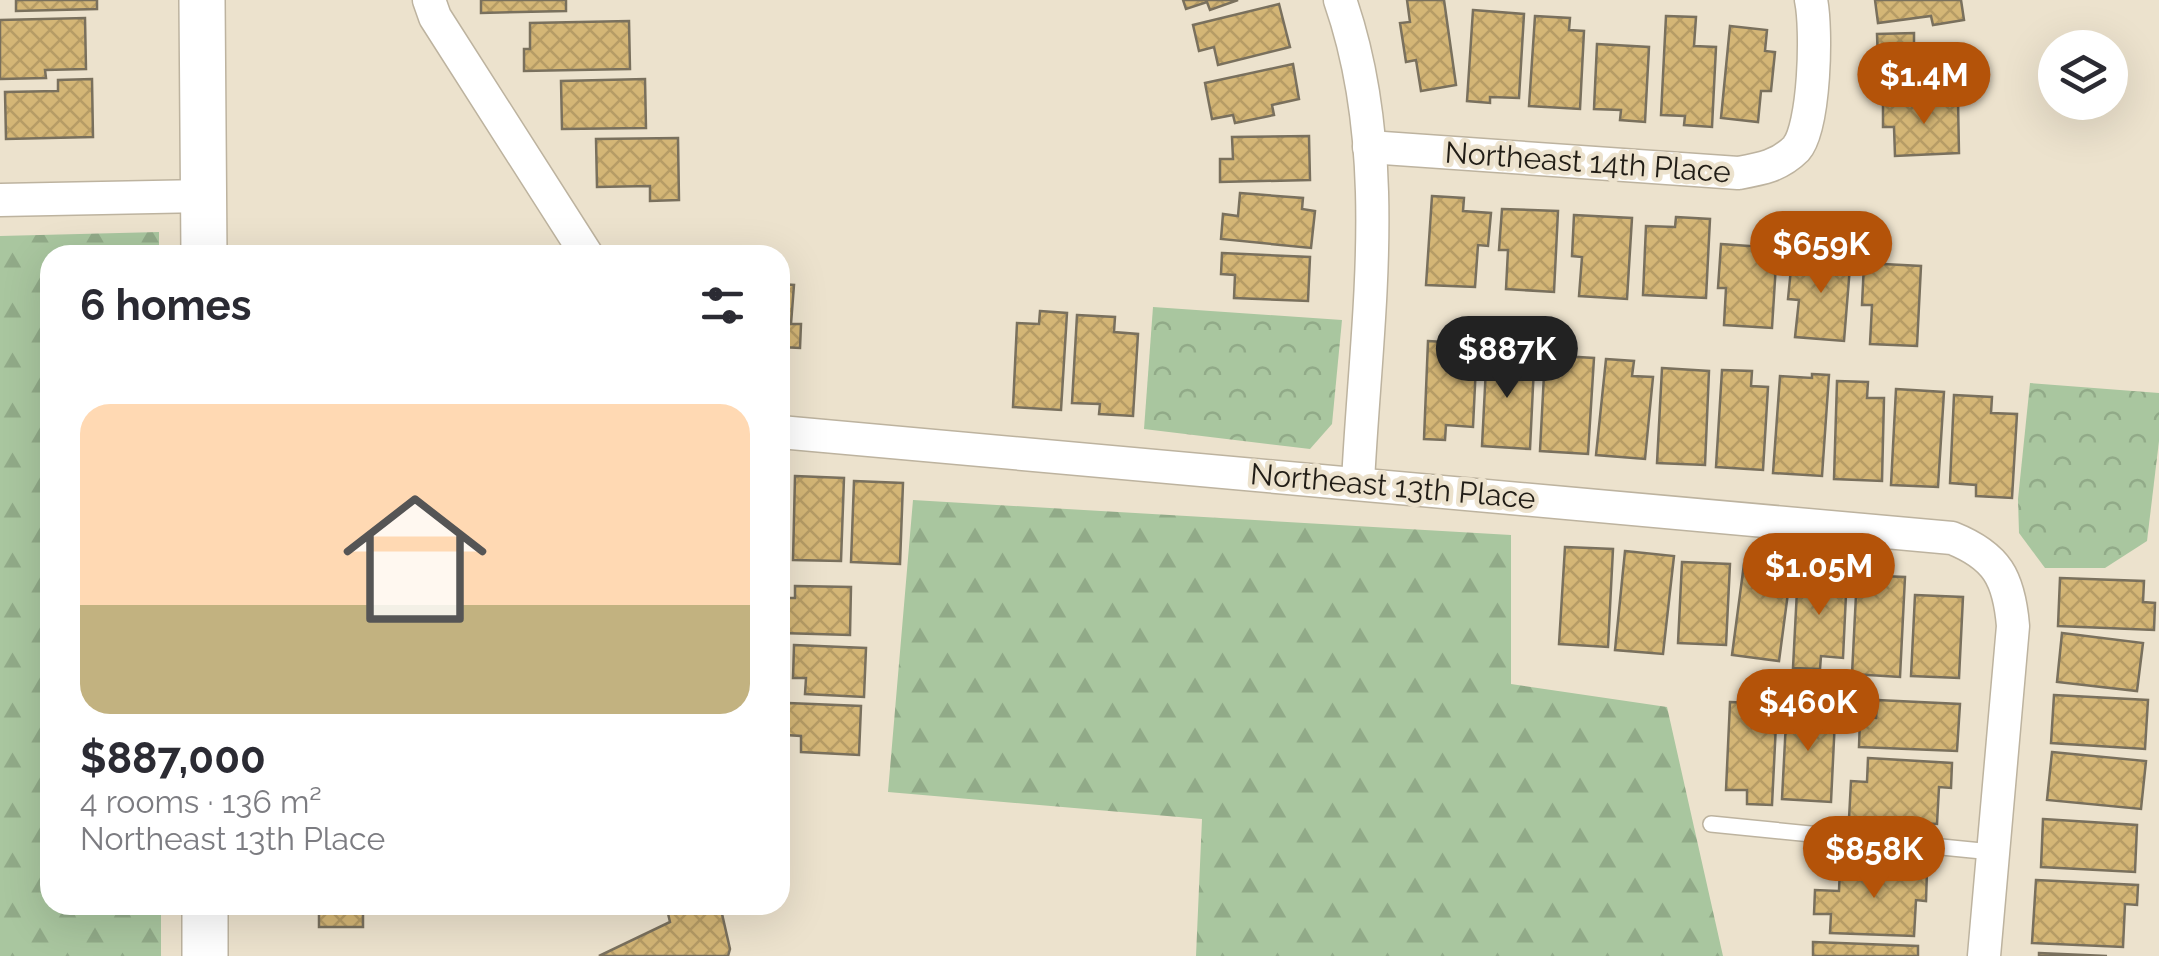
<!DOCTYPE html>
<meta charset="utf-8">
<style>
body{margin:0;font-family:Raleway,sans-serif;background:#f2f2f3;color:#2b2b33;height:100vh;display:flex;flex-direction:column;font-size:38px;white-space:nowrap}
*{box-sizing:border-box;margin:0}
p{font-size:32px;color:#7c7c81}
.icon{flex:none;width:55px;height:55px;fill:none;stroke:currentColor;stroke-width:2;stroke-linecap:round;stroke-linejoin:round}
.map{position:relative;flex:1;overflow:hidden}
.panel{position:absolute;left:40px;top:245px;width:750px;height:670px;display:flex;flex-direction:column;background:#fff;border-radius:30px;box-shadow:0 10px 40px #0002}
.panel>*{flex:none}
.controls{position:absolute;left:2038px;top:30px;display:grid;gap:20px}
.controls a{display:grid;place-items:center;width:90px;height:90px;border-radius:50%;background:#fff;box-shadow:0 10px 40px #0002;font-size:50px}
.price{position:absolute;translate:-50% -85px;padding:0 22px;border-radius:35px;background:#b45309;color:#fff;font-size:32px;line-height:65px;filter:drop-shadow(0 2px 5px #0008)}
.price::after{content:'';position:absolute;left:50%;top:60px;width:30px;height:22px;margin-left:-15px;background:inherit;clip-path:polygon(0 0,100% 0,50% 100%)}
.price.current{background:#222;color:#fff}
ul{padding:0;list-style:none}
li{display:grid;align-content:center;gap:20px;height:530px;padding:0 40px}
li span{display:grid;place-items:center;height:310px;border-radius:30px;color:#555}
li>.icon{margin-inline-start:auto}
span .icon{width:180px;height:180px;fill:#fffc;stroke-width:1}
li b{font-size:42px}
h2{display:flex;justify-content:space-between;align-items:center;height:120px;padding:0 40px;font-size:42px}
.map>svg:first-child{display:block}
.forest{fill:url(#forest-firs)}
.park{fill:url(#park-crowns)}
.building{fill:url(#building-cross-hatch);stroke:#79705d;stroke-width:2.5}
.lines{fill:none;stroke-linecap:round;stroke-linejoin:round}
.lane-casing{stroke:#bdb39f;stroke-width:18}
.street-casing{stroke:#bdb39f;stroke-width:35}
.secondary-casing{stroke:#bdb39f;stroke-width:48}
.lane{stroke:#fff;stroke-width:15}
.street{stroke:#fff;stroke-width:32}
.secondary{stroke:#fff;stroke-width:45}
.labels{text-anchor:middle;dominant-baseline:central;stroke-width:9;stroke-linejoin:round;paint-order:stroke}
.street-label{font-size:30px;fill:#211d16;stroke:#ece2cd}
</style>
<div class="map">
<svg width="2159" height="956" viewBox="0 0 2159 956">
<defs>
<pattern id="forest-firs" width="22" height="20" patternUnits="userSpaceOnUse" patternTransform="scale(2.5)"><rect width="22" height="20" fill="#a9c69f"/><path d="M5 1l3.5 6h-7zM16 11l3.5 6h-7z" fill="#91aa88"/></pattern>
<pattern id="park-crowns" width="20" height="18" patternUnits="userSpaceOnUse" patternTransform="scale(2.5)"><rect width="20" height="18" fill="#a9c69f"/><path d="M2 6a3 3 0 1 1 6 0M12 15a3 3 0 1 1 6 0" fill="none" stroke="#91aa88"/></pattern>
<pattern id="building-cross-hatch" width="8" height="8" patternUnits="userSpaceOnUse" patternTransform="scale(2.5)"><rect width="8" height="8" fill="#d4b676"/><path d="M0 0l8 8M0 8l8-8" fill="none" stroke="#b69c65"/></pattern>
</defs>
<rect width="100%" height="100%" fill="#ece2cd"/>
<g class="forest">
<polygon points="159,232 159,255 50,255 50,905 161,905 161,956 0,956 0,236"/>
<polygon points="913,500 1511,535 1511,684 1667,707 1723,956 1196,956 1202,819 888,792"/>
</g>
<g class="park">
<polygon points="1153,307 1342,320 1332,424 1310,449 1144,429"/>
<polygon points="2030,383 2159,393 2159,441 2147,541 2105,568 2045,568 2019,533 2018,499"/>
</g>
<g class="building">
<polygon points="16,0 97,0 97,9 16,11"/>
<polygon points="481,0 566,0 566,11 481,13"/>
<polygon points="1183,0 1238,0 1210,10 1207,2 1186,9"/>
<polygon points="1407,0 1444,0 1456,85 1421,91 1416,60 1406,62 1400,23 1410,22"/>
<polygon points="1875,0 1961,0 1964,20 1933,25 1931,16 1878,23"/>
<polygon points="1279,4 1290,47 1218,65 1214,47 1199,51 1193,25"/>
<polygon points="1473,10 1524,14 1519,98 1490,97 1490,103 1467,101"/>
<polygon points="1535,16 1570,18 1569,30 1584,31 1580,109 1529,106"/>
<polygon points="1666,16 1696,17 1694,46 1716,47 1712,127 1684,125 1685,116 1661,115"/>
<polygon points="85,18 86,69 45,70 46,78 0,79 0,20"/>
<polygon points="629,21 630,69 524,71 524,49 530,49 530,23"/>
<polygon points="1730,26 1767,30 1765,51 1775,52 1771,91 1761,91 1758,122 1721,118"/>
<polygon points="1914,33 1914,48 1963,47 1964,89 1879,92 1877,34"/>
<polygon points="1597,44 1649,47 1645,122 1620,120 1621,110 1594,109"/>
<polygon points="1293,64 1299,99 1272,105 1274,115 1235,123 1233,115 1212,119 1205,83"/>
<polygon points="92,79 93,137 6,139 5,92 58,91 58,80"/>
<polygon points="645,79 646,128 562,129 561,81"/>
<polygon points="1958,100 1959,153 1895,156 1894,127 1883,127 1883,103"/>
<polygon points="1309,136 1310,180 1220,182 1220,159 1233,159 1232,137"/>
<polygon points="678,138 679,200 650,201 650,186 597,187 596,139"/>
<polygon points="1240,193 1303,198 1302,209 1315,211 1311,248 1221,239 1223,214 1238,216"/>
<polygon points="1432,196 1464,198 1463,211 1491,213 1488,246 1478,245 1475,287 1426,285"/>
<polygon points="1502,209 1558,211 1554,292 1506,289 1508,250 1499,250"/>
<polygon points="1574,215 1632,218 1627,299 1579,296 1582,257 1572,256"/>
<polygon points="1676,217 1710,219 1706,298 1643,295 1646,226 1675,227"/>
<polygon points="1721,244 1777,248 1772,328 1724,325 1726,288 1718,288"/>
<polygon points="1821,251 1851,254 1844,341 1795,337 1799,300 1788,299 1792,258 1821,261"/>
<polygon points="1222,253 1310,257 1308,301 1234,298 1235,275 1221,274"/>
<polygon points="1864,263 1921,266 1917,346 1870,344 1872,305 1862,305"/>
<polygon points="780,284 794,285 791,324 801,324 800,348 780,347"/>
<polygon points="1040,311 1067,313 1061,410 1013,407 1017,323 1039,324"/>
<polygon points="1077,315 1115,317 1114,332 1138,334 1133,416 1099,414 1100,404 1072,403"/>
<polygon points="1428,341 1477,344 1473,427 1446,425 1445,440 1424,439"/>
<polygon points="1487,348 1517,350 1516,365 1534,366 1530,449 1482,446"/>
<polygon points="1545,355 1594,358 1588,454 1540,451"/>
<polygon points="1606,359 1634,361 1632,376 1653,377 1645,459 1596,455"/>
<polygon points="1662,368 1709,371 1705,465 1657,463"/>
<polygon points="1722,370 1752,371 1751,386 1768,387 1763,470 1716,467"/>
<polygon points="1812,374 1829,375 1822,476 1773,473 1780,376 1812,378"/>
<polygon points="1837,381 1868,382 1867,398 1884,398 1882,481 1834,479"/>
<polygon points="1896,389 1944,392 1938,487 1891,485"/>
<polygon points="1954,395 1992,397 1991,413 2017,414 2012,498 1976,496 1976,485 1950,483"/>
<polygon points="795,476 844,478 841,561 793,560"/>
<polygon points="854,481 903,483 900,564 851,562"/>
<polygon points="1565,547 1613,549 1608,647 1559,644"/>
<polygon points="1625,551 1674,556 1663,654 1615,650"/>
<polygon points="1682,562 1730,564 1726,645 1678,643"/>
<polygon points="1744,564 1791,570 1779,661 1732,655"/>
<polygon points="1798,571 1847,573 1843,658 1821,656 1820,669 1793,668"/>
<polygon points="1857,575 1905,577 1900,677 1852,674"/>
<polygon points="2060,578 2144,581 2143,602 2155,603 2154,630 2058,626"/>
<polygon points="795,586 851,587 850,635 781,633 781,598 795,598"/>
<polygon points="1915,595 1963,597 1959,678 1911,676"/>
<polygon points="2062,633 2143,643 2137,691 2057,682"/>
<polygon points="794,645 866,648 864,697 805,694 806,678 793,678"/>
<polygon points="2054,695 2148,700 2145,749 2051,743"/>
<polygon points="1877,700 1960,704 1957,751 1859,747 1860,717 1876,718"/>
<polygon points="1730,702 1777,704 1772,805 1747,804 1747,790 1726,790"/>
<polygon points="1787,702 1818,704 1817,718 1835,719 1831,802 1782,799"/>
<polygon points="788,703 861,706 859,755 801,752 801,736 786,735"/>
<polygon points="2052,752 2146,761 2141,809 2047,800"/>
<polygon points="1868,758 1952,763 1951,788 1939,787 1937,824 1849,819 1851,781 1867,782"/>
<polygon points="2043,819 2137,825 2135,872 2041,867"/>
<polygon points="1840,867 1927,871 1926,901 1916,900 1914,936 1830,933 1831,914 1814,914 1815,890 1839,891"/>
<polygon points="2036,880 2138,885 2137,905 2125,904 2123,947 2032,943"/>
<polygon points="284,905 363,905 363,927 319,927 319,913 284,913"/>
<polygon points="666,905 720,905 730,949 728,956 599,956 670,922"/>
<polygon points="1813,942 1918,946 1918,956 1813,956"/>
<polygon points="2039,953 2107,956 2039,956"/>
</g>
<g class="lines">
<defs>
<polyline id="lane" points="1711,824 1992,852"/>
<g id="street">
<polyline points="429,0 435,17 587,255"/>
<path d="M 1340,0 C 1394,155 1366,322 1358,482"/>
<path d="M 1369,147 L 1738,173 C 1761,169 1779,166 1796,149 C 1815,128 1817,28 1811,0"/>
<polyline points="0,200 204,196"/>
<path d="M 780,432 L 1952,538 C 1997,556 2009,578 2013,626 L 1984,956"/>
</g>
<g id="secondary">
<polyline points="202,0 204,255"/>
<polyline points="205,956 205,905"/>
</g>
</defs>
<use href="#lane" class="lane-casing"/>
<use href="#street" class="street-casing"/>
<use href="#secondary" class="secondary-casing"/>
<use href="#lane" class="lane"/>
<use href="#street" class="street"/>
<use href="#secondary" class="secondary"/>
</g>
<g class="labels">
<g class="street-label">
<text transform="translate(1588 162) rotate(4)">Northeast 14th Place</text>
<text transform="translate(1393 486) rotate(5)">Northeast 13th Place</text>
</g>
</g>
</svg>
<div class="controls">
<a><svg class="icon" aria-label="layers" viewBox="0 0 24 24"><path d="M12 4l9 5-9 5-9-5zM3 14l9 5 9-5"/></svg></a>
</div>
<b class="price" style="left:1924px;top:127px">$1.4M</b>
<b class="price" style="left:1821px;top:296px">$659K</b>
<b class="price current" style="left:1507px;top:401px">$887K</b>
<b class="price" style="left:1819px;top:618px">$1.05M</b>
<b class="price" style="left:1808px;top:754px">$460K</b>
<b class="price" style="left:1874px;top:901px">$858K</b>
<section class="panel">
<h2>6 homes<svg class="icon" aria-label="filters" viewBox="0 0 24 24"><path d="M4 7h16M4 17h16"/><circle cx="9" cy="7" r="2"/><circle cx="15" cy="17" r="2"/></svg></h2>
<ul>
<li><span style="background:linear-gradient(#ffd9b3 65%,#c2b280 0)"><svg class="icon" aria-label="home" viewBox="0 0 24 24"><path d="M3 11l9-7 9 7M6 9v11h12V9"/></svg></span><div><b>$887,000</b><p>4 rooms · 136 m²</p><p>Northeast 13th Place</p></div></li>
</ul>
</section>
</div>
